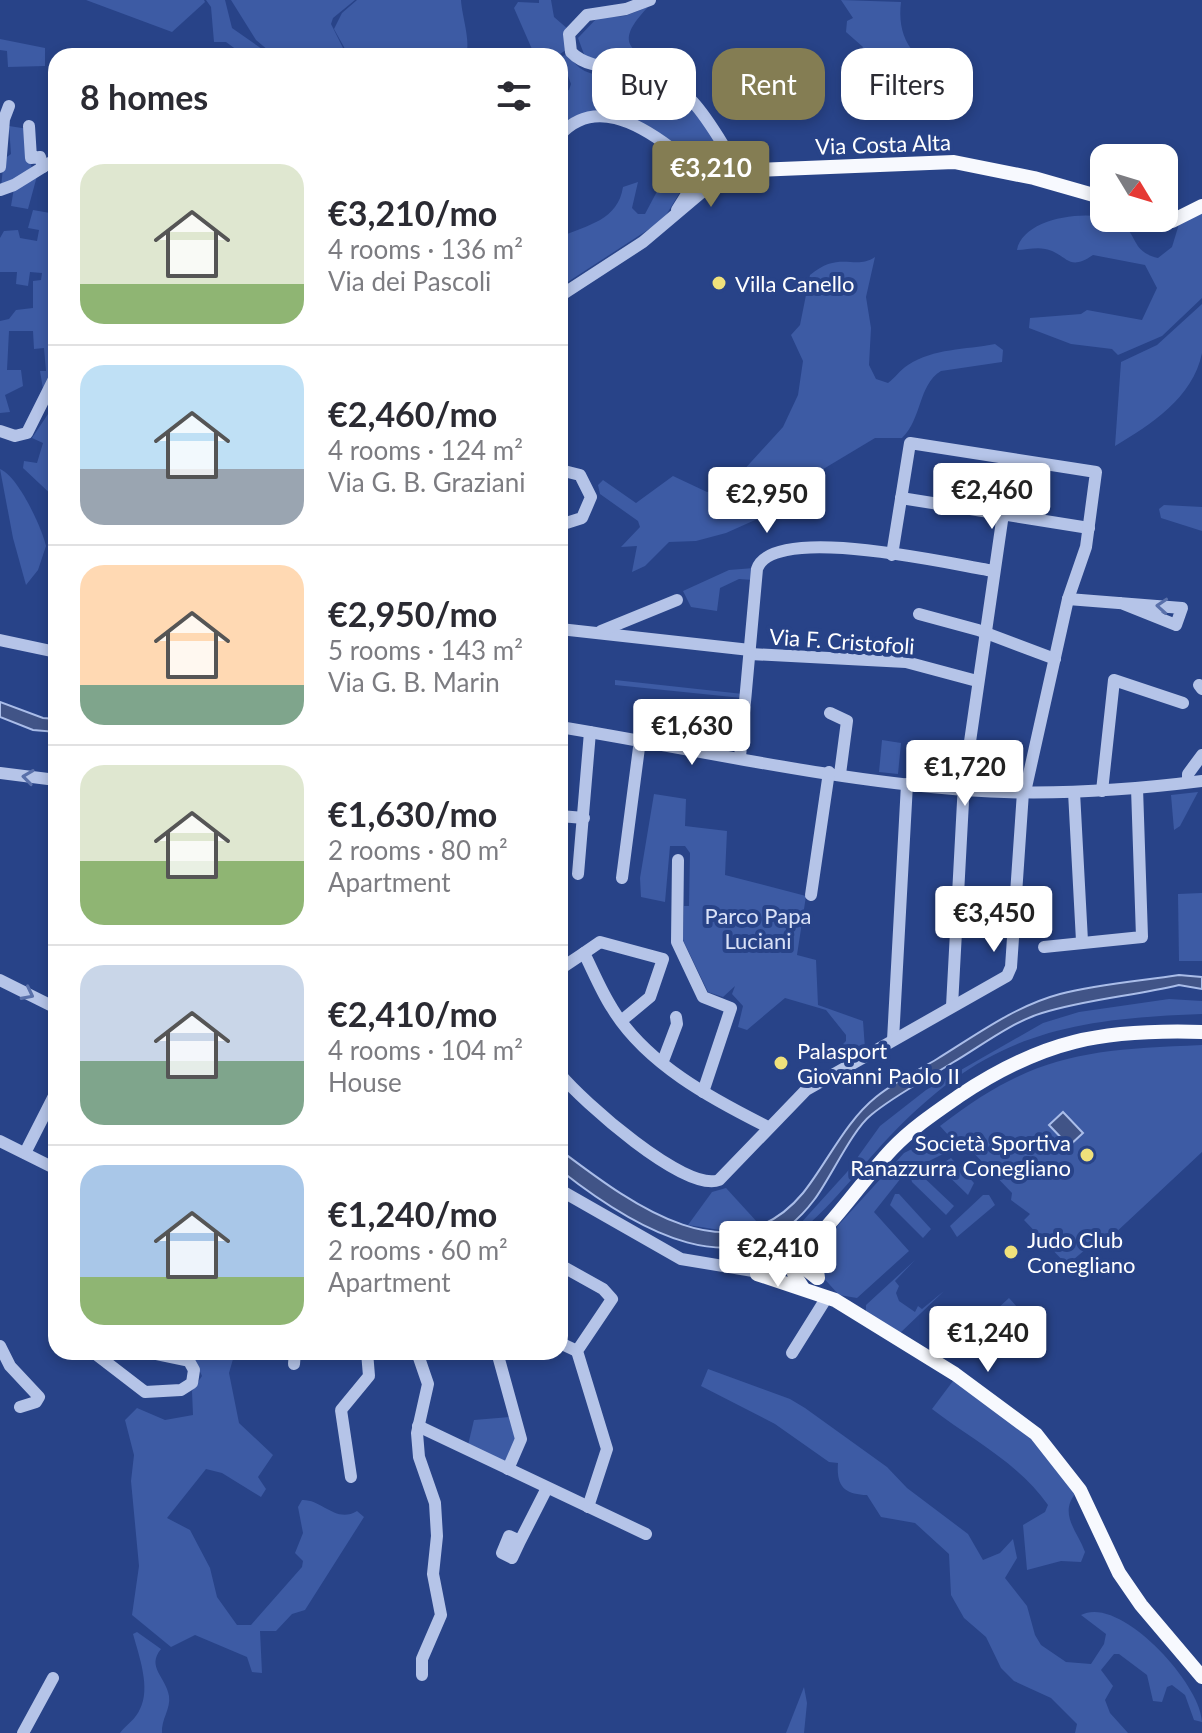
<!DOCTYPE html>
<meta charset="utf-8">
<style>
body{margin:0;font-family:Lato,sans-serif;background:#f2f2f3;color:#2b2b33;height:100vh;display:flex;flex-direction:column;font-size:30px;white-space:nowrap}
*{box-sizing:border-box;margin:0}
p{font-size:26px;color:#7c7c81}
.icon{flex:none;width:44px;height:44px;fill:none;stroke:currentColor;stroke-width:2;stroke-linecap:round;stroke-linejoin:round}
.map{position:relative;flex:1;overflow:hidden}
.details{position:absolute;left:48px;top:48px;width:520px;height:1312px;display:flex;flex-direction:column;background:#fff;border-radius:24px;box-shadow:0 4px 12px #0003}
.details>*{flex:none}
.hud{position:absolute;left:592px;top:48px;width:490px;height:72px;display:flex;gap:16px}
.needle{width:52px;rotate:128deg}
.tools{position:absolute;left:1090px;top:144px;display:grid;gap:16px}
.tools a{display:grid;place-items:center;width:88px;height:88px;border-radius:16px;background:#fff;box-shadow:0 4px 12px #0003;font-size:40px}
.price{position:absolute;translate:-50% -68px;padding:0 18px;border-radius:8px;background:#fff;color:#222;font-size:26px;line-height:52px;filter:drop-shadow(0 2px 4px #0008)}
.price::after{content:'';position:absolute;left:50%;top:48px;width:24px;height:18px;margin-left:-12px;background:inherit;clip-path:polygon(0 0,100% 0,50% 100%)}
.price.on{background:#847d53;color:#fff}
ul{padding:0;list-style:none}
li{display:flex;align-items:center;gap:24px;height:200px;padding:0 32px}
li+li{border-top:2px solid #e1e1e2}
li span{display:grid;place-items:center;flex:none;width:224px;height:160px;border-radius:24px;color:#555}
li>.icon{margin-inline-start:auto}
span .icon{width:96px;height:96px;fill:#fffc;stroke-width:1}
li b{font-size:34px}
h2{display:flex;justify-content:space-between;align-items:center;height:96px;padding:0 32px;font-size:34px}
.pill{padding:0 28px;border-radius:24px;background:#fff;box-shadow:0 4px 12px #0003;font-size:28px;line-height:72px}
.pill.on{background:#847d53;color:#fff}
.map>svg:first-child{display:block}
.green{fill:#3d5ba4}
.water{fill:#415487;stroke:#aabde9;stroke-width:2}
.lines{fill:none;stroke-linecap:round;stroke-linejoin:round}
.minor{stroke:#b5c4e8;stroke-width:12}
.major{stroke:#f7f9fe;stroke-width:14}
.oneway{stroke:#5970aa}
.poi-dot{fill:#f0e17b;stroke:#284388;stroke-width:3}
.labels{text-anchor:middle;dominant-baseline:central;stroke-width:8;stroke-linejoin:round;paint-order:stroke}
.street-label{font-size:22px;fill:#fff;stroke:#284388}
.poi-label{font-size:22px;fill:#fff;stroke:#284388;text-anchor:start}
.park-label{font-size:22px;fill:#d9e1f7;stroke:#284388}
</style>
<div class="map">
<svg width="1202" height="1733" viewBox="0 0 1202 1733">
<rect width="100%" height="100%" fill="#284388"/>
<g class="green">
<polygon points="86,0 204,0 205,2 172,32"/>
<polygon points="206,0 225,0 232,28 272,56 245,56 226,42 214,42 211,7"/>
<polygon points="231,0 355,0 333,18 331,24 347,56 275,56 256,40"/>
<path d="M 357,0 L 461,0 C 462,17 471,41 466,56 L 349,56 L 334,29 L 342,13 Z"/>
<polygon points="539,0 551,0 554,17 569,30 569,48 557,56 535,56 514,8 518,2 539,3"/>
<path d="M 841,0 L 901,2 C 897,34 910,60 943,70 C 955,73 963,73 970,84 L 957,111 L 909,106 L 855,60 L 863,47 L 846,32 L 847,21 L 853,18 Z"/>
<path d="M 648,7 C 605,52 644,50 672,79 L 585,57 L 578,38 L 597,18 L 625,16 Z"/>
<polygon points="0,39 45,48 45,66 8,67 7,51 0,50"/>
<path d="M 569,53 C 583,89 629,69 658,82 C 691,97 708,131 729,159 L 724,167 L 705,165 L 617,113 L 560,130 L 560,93 L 569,90 L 571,84 L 561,57 Z"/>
<polygon points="9,126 28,129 32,173 1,187 4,159 11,154"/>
<polygon points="37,176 28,209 11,206 14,188"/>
<path d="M 670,180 L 683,184 L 682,189 L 663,220 L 560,287 L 560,237 C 588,225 618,220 623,187 L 638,182 L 632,208 L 638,214 L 645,214 L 662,182 Z"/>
<path d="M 33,210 L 56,214 C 56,254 66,360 43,389 L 40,371 L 46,371 L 44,348 L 34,349 L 33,331 L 9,331 L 7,370 L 21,370 L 23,386 L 5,395 L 10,412 L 0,413 L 0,321 L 9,319 L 16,310 L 33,308 L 33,281 L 41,280 L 42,273 L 30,272 L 28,286 L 16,284 L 17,272 L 0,272 L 0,238 L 4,231 L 18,230 L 20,238 L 37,241 L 39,230 L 28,228 Z"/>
<path d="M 1202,212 L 1202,298 L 1162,336 L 1118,355 L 1112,349 L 1071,344 L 1029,328 L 1030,318 L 1081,314 L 1087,310 L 1142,320 L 1157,288 L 1145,265 L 1093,255 C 1067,273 1067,253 1045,249 C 1036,247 1026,250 1017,250 C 1023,215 1099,207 1122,224 C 1138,236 1132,252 1158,258 L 1172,247 L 1179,224 Z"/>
<path d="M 875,257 L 866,297 L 871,328 L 869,365 L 876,379 L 888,383 C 895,378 900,370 908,365 C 934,348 965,350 995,344 L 1003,350 L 1002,362 L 941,371 C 918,385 922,419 902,438 L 875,438 L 780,495 L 784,507 L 726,533 L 696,541 L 669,542 L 645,566 L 632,572 L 637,546 L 621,547 L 640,527 L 638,521 L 600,494 L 598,485 L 603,480 L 636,503 L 673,476 L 707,492 L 731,484 L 783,427 L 798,395 L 803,361 L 791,335 L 800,325 L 810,275 C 840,250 855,271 875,257 Z"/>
<path d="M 1202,304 C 1202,319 1202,338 1202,353 C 1193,398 1150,425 1115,446 L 1121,362 L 1157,345 Z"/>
<polygon points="56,402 56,499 23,468 24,461 37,463 43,443 32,438"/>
<path d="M 0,469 C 18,476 42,528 46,546 L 38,570 L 26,585 L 13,538 Z"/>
<polygon points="1164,505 1202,507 1202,531 1161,518 1159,509"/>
<polygon points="754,568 753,580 739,579 720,588 717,611 691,607 683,591 729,570"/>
<polygon points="615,680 743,694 742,698 615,685"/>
<polygon points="882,740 901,743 898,774 879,772"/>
<polygon points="1198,792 1180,826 1174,830 1171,795"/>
<polygon points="654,794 686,799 685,826 727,831 725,875 806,896 797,955 816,960 818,1005 863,1021 865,1049 840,1061 835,1052 846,1041 846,1035 826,1010 785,998 747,1030 738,1027 743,1006 732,994 735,986 723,997 708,992 683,940 684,906 689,906 690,853 685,846 670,846 665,902 641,897 640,878"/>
<polygon points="1202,893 1202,961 1179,961 1178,894"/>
<path d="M 1169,999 L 1202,1001 L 1202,1014 C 1066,1019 987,1034 889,1137 C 855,1173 823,1219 781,1245 L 847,1172 L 880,1126 L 926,1090 L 1043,1023 L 1079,1012 Z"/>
<path d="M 1202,1045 L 1202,1152 L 1097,1250 L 1086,1249 L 1067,1265 L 1024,1220 L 1030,1214 L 1011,1200 L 1012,1193 L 967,1146 L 958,1146 L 940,1126 C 1034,1053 1087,1050 1202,1045 Z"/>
<polygon points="916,1147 951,1150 905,1173 874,1212 909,1251 857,1298 839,1295 820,1274 823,1242 904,1153"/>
<polygon points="951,1158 974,1183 968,1195 938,1166"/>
<polygon points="919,1173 954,1206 946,1215 912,1182 911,1178"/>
<polygon points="726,1188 758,1223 726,1231 688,1225 712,1192"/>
<polygon points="895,1194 899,1194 931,1229 923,1238 890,1205"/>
<polygon points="983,1195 989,1195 995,1205 957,1237 950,1226"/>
<polygon points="915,1260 895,1281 899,1286 896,1293 899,1301 915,1312 918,1306 922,1309 944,1291 899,1334 866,1312 866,1305"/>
<polygon points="1009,1298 1018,1308 994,1330 985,1320"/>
<path d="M 196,1352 L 235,1352 L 229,1373 L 239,1423 L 273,1455 L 258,1477 L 266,1489 L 261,1497 L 222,1473 L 206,1469 L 167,1518 L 190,1530 L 210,1568 L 217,1597 L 237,1625 L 251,1625 L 302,1567 L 303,1561 L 295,1553 L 303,1533 L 298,1507 L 302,1500 C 322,1499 336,1524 357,1511 L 364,1517 L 305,1610 L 292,1614 L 276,1631 L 260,1631 L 262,1673 L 252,1672 L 247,1657 L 195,1635 L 171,1647 L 132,1615 L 139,1566 L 131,1481 L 134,1455 L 125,1420 L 137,1408 L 165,1420 L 193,1415 L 192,1391 L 202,1376 L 193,1356 Z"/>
<path d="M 708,1369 L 790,1399 L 805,1408 L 887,1467 L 907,1488 L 968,1534 L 983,1560 L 1000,1553 L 1013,1539 L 1017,1558 L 1005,1578 L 1027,1606 L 1035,1635 L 1041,1645 L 1066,1662 L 1091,1664 L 1104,1644 L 1106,1634 L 1081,1615 C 1120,1594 1202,1685 1202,1722 L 1194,1720 L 1185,1695 L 1172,1685 L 1167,1687 L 1162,1702 L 1153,1701 L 1147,1675 L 1119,1654 L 1114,1654 L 1101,1670 L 1113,1686 L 1105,1700 L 1110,1713 L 1128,1733 L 1075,1733 L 1077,1724 L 1051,1698 L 1014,1681 L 1001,1668 L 986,1637 L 964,1618 L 951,1595 L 949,1554 L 915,1523 L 881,1517 L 867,1495 C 846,1494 836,1488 838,1463 L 829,1462 L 775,1424 L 701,1386 Z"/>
<path d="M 953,1381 L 1032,1438 L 1076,1493 C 1058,1514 1078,1532 1085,1552 L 1081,1562 L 1061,1561 L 1027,1570 L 1023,1525 L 1045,1512 L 1048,1505 C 1020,1464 971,1439 932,1409 Z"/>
<polygon points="511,1417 517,1442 507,1464 468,1445 474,1420"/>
<path d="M 137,1632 L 161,1649 C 146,1667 166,1677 169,1696 C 171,1709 161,1719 162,1733 L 120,1733 C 126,1725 136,1719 140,1709 C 151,1688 139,1656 133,1634 Z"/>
<polygon points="804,1687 807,1703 804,1733 786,1733"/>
</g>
<g class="water">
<polygon points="0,702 43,718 56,719 56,732 33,730 0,717"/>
<path d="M 1179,975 L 1202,977 L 1202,989 L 1179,985 C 1133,996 1087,999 1042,1013 C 1010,1023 981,1046 952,1063 C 925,1080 895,1095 871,1115 C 852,1130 830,1179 814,1200 C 742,1296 632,1227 560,1170 L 560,1150 C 628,1201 730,1281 803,1193 C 827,1163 845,1122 876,1097 C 894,1082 917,1071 937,1059 C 976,1035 1015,1006 1060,994 C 1099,984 1140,981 1179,975 Z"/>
<polygon points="1063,1112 1083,1133 1069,1146 1049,1125"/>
</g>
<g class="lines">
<g class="minor">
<polyline points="29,126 31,158 40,157 43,167"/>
<path d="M 560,135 C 593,98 638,123 671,148 C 683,156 692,168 706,172"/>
<polyline points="0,167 4,119 9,106"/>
<polyline points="0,190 14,185 56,159"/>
<polyline points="677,210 697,178 706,172"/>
<path d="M 560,296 L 643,242 L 701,193 L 740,171 C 713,133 698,89 648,73 C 624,65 590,72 571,52 L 569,34 L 587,15 L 626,9 L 650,0"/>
<polyline points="0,431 15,436 27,433 56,375"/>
<polyline points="560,470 580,475 591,497 582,518 560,525"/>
<polyline points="901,498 1089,528"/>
<polyline points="892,555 910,443 1096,472 1086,547 1068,599 1025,792"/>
<polyline points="1068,599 1182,608 1176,625 1121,603"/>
<polyline points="919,614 978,630 1055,659"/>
<polyline points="560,629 750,650"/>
<polyline points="601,631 677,600"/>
<polyline points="0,640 56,652"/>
<polyline points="750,654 906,662 977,681"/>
<polyline points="1199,685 1202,689"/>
<polyline points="830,713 847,721 840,774"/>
<path d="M 560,727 C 694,749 829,780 964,790 C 1044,796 1123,791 1202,781"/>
<path d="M 740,757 L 757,569 C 772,522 954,565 994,571"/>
<polyline points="0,773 56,780"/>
<polyline points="1188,782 1188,774 1202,755"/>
<polyline points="1102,791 1114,680 1183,703"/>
<polyline points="1074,792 1082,941"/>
<polyline points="560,816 584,818"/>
<polyline points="678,860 677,942 703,997 731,1008 703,1092"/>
<polyline points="578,874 590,732"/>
<polyline points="622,878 640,740"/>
<polyline points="811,895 829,772"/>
<polyline points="1044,947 1142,937 1137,788"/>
<polyline points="560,969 584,953"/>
<polyline points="0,980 56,1008"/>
<polyline points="952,1006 964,783 1003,514"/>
<path d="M 621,1021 L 650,997 L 663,959 L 600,942 L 584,953 C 593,971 601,991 612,1008 C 646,1064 712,1099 768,1127"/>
<polyline points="893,1040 907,784"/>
<polyline points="663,1061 677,1024 676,1017"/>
<path d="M 560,1074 C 581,1100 685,1193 719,1180 L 806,1090 L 1007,976 L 1011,967 L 1023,792"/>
<polyline points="0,1141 56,1169"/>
<polyline points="25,1153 56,1092"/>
<polyline points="560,1190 681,1259 765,1273"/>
<polyline points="560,1265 603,1289 612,1299 577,1351 607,1449 588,1507"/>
<polyline points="560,1343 577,1351"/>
<polyline points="0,1346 10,1366 39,1397 36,1402 20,1407"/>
<polyline points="93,1352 145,1392 181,1390 192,1383 194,1370 189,1361 146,1352"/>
<polyline points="417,1352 428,1384 417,1433 419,1457 435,1503 437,1536 433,1574 441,1615 422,1659 422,1675"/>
<polyline points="497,1352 521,1439 508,1469"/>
<polyline points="792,1353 827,1297"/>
<polyline points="294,1364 295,1352"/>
<polyline points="418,1426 646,1534"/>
<polyline points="351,1477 341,1410 369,1376 367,1352"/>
<polyline points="520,1541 512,1558 502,1553 509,1536 520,1541 547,1488"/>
<polyline points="23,1733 53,1678"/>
</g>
<g class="major">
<polyline points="706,172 954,162 1034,178 1104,198"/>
<polyline points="1154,218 1172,221 1202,206"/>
<polyline points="757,1267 797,1262 817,1278"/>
<polyline points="757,1274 835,1300 955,1374 1036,1434 1080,1490 1119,1573 1141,1605 1202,1677"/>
<polyline points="818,1278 815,1257 823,1237"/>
<path d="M 803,1288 L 794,1274 L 794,1258 C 832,1228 859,1184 892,1149 C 912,1128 936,1112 959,1096 C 1043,1040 1102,1029 1202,1032"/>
</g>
</g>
<defs><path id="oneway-chevron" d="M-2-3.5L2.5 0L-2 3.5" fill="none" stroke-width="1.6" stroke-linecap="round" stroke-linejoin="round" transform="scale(2)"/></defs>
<g class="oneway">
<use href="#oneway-chevron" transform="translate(1162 606) rotate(-176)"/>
<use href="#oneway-chevron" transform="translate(28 777) rotate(-172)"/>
<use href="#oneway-chevron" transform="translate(28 994) rotate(27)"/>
</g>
<g class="poi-dot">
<circle cx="719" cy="283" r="8"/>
<circle cx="781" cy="1063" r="8"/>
<circle cx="1087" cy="1155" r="8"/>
<circle cx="1011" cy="1252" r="8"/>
</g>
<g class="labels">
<g class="street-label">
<text transform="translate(883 144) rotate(-2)">Via Costa Alta</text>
<text transform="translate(842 641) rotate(4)">Via F. Cristofoli</text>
</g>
<g class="poi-label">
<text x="735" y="283">Villa Canello</text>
<text x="797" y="1050">Palasport<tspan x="797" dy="25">Giovanni Paolo II</tspan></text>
<text x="1071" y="1142" text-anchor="end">Società Sportiva<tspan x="1071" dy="25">Ranazzurra Conegliano</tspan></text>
<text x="1027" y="1239">Judo Club<tspan x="1027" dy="25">Conegliano</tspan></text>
</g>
<g class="park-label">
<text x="758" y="915">Parco Papa<tspan x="758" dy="25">Luciani</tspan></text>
</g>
</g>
</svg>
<div class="tools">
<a><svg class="needle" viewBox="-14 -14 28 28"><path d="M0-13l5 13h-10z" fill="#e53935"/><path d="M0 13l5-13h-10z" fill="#7c7c81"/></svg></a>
</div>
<b class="price on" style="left:711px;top:209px">€3,210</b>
<b class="price" style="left:992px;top:531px">€2,460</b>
<b class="price" style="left:767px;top:535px">€2,950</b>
<b class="price" style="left:692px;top:767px">€1,630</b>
<b class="price" style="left:965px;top:808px">€1,720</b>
<b class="price" style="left:994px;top:954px">€3,450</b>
<b class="price" style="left:778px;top:1289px">€2,410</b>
<b class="price" style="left:988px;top:1374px">€1,240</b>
<div class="hud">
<a class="pill">Buy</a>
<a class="pill on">Rent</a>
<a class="pill">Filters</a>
</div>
<section class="details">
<h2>8 homes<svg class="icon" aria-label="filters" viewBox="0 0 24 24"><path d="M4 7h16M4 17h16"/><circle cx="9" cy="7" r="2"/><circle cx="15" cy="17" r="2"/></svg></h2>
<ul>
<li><span style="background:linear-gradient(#dfe7d0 75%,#8fb573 0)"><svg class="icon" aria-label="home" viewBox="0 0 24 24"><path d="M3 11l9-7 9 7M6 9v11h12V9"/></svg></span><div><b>€3,210/mo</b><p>4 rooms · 136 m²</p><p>Via dei Pascoli</p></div></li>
<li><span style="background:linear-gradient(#bfe0f5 65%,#9aa5b1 0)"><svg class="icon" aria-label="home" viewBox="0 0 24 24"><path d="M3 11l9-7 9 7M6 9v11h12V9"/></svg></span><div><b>€2,460/mo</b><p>4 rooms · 124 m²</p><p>Via G. B. Graziani</p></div></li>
<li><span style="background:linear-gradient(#ffd9b3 75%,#7fa58c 0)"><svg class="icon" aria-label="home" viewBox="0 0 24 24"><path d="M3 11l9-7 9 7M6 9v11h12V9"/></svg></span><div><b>€2,950/mo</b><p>5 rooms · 143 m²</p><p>Via G. B. Marin</p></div></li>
<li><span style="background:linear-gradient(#dfe7d0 60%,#8fb573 0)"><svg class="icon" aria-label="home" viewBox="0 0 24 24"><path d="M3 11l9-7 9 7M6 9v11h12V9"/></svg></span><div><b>€1,630/mo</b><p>2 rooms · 80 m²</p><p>Apartment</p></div></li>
<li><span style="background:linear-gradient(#c9d6e8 60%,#7fa58c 0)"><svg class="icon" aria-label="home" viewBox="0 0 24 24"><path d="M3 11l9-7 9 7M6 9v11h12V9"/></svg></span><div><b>€2,410/mo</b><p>4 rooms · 104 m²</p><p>House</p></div></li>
<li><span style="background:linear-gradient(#a9c7e8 70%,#8fb573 0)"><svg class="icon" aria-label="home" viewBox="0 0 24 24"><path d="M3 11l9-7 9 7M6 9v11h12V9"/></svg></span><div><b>€1,240/mo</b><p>2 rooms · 60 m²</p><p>Apartment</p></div></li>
</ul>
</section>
</div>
